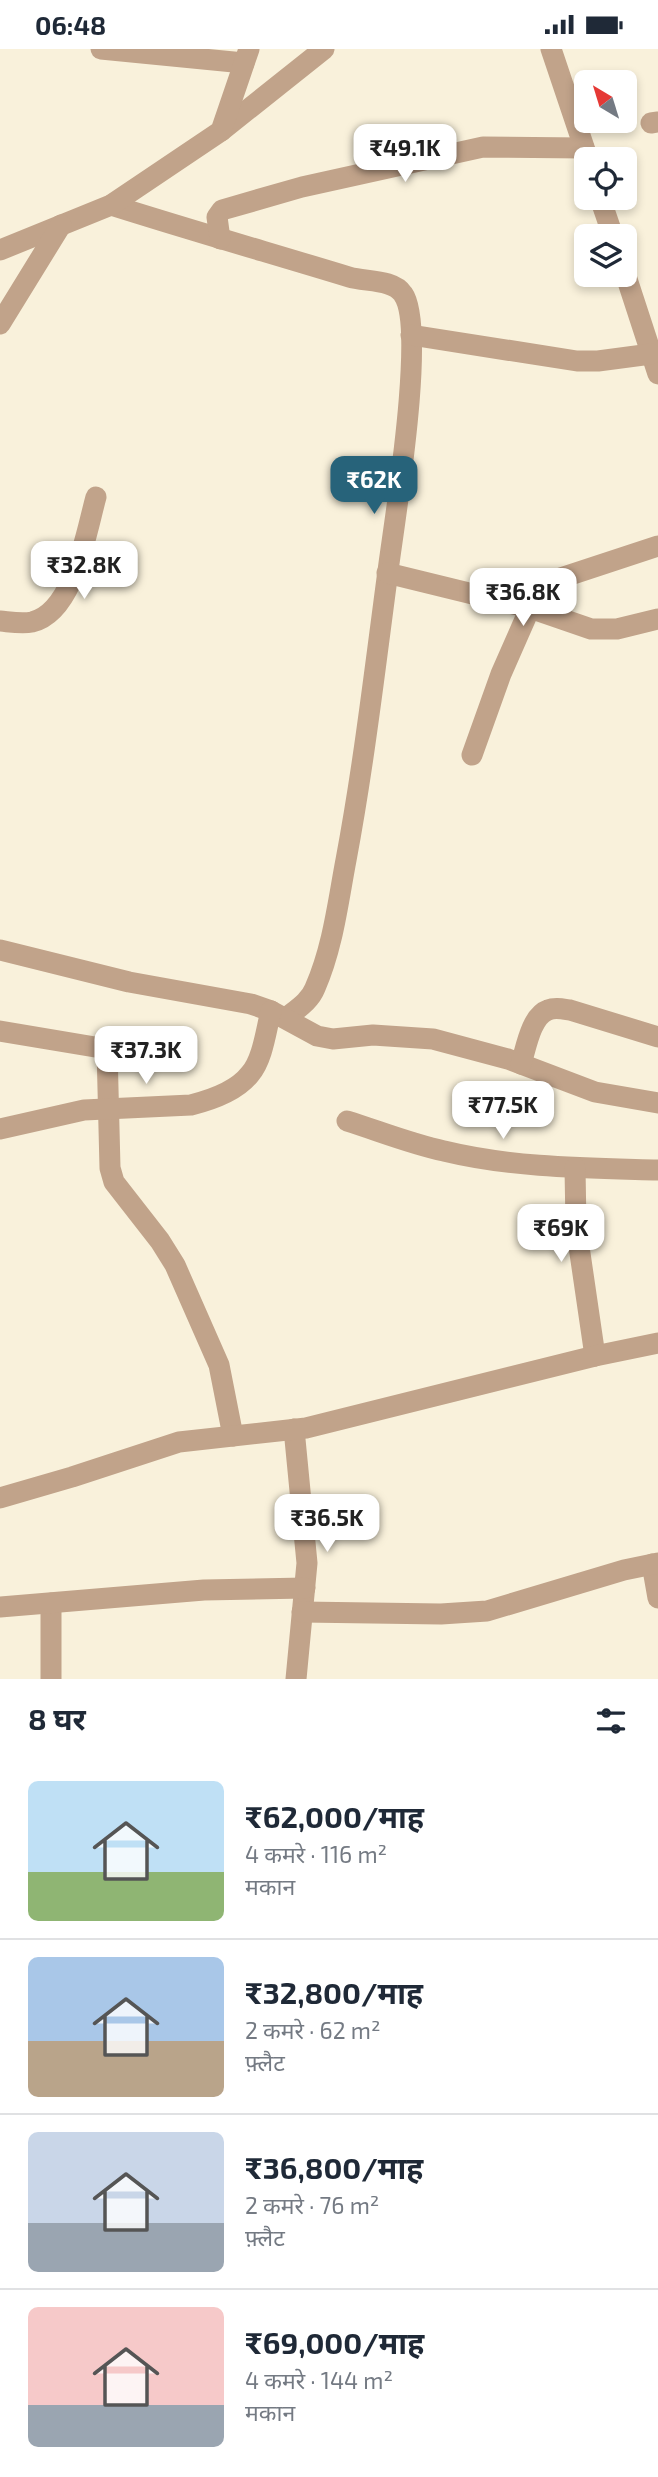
<!DOCTYPE html>
<html lang="hi">
<meta charset="utf-8">
<style>
body{margin:0;font-family:"Exo 2","Noto Sans Devanagari",sans-serif;background:#f6f6f7;color:#1f2937;height:100vh;display:flex;flex-direction:column;font-size:26px;white-space:nowrap}
*{box-sizing:border-box;margin:0}
p{font-size:23px;color:#747a83}
.icon{flex:none;width:38px;height:38px;fill:none;stroke:currentColor;stroke-width:2;stroke-linecap:round;stroke-linejoin:round}
.map{position:relative;height:1630px;overflow:hidden}
.drawer{display:flex;flex-direction:column;background:#fff;flex:1}
.drawer>*{flex:none}
.needle{width:46px;rotate:322deg}
.controls{position:absolute;left:574px;top:21px;display:grid;gap:14px}
.controls a{display:grid;place-items:center;width:63px;height:63px;border-radius:10px;background:#fff;box-shadow:0 4px 10px #0003;font-size:35px}
.price{position:absolute;translate:-50% -60px;padding:0 16px;border-radius:14px;background:#fff;color:#222;font-size:23px;line-height:46px;filter:drop-shadow(0 2px 4px #0008)}
.price::after{content:'';position:absolute;left:50%;top:42px;width:21px;height:16px;margin-left:-10px;background:inherit;clip-path:polygon(0 0,100% 0,50% 100%)}
.price.selected{background:#27637a;color:#fff}
ul{padding:0;list-style:none}
li{display:flex;align-items:center;gap:21px;height:175px;padding:0 28px}
li+li{border-top:2px solid #e0e1e3}
li span{display:grid;place-items:center;flex:none;width:196px;height:140px;border-radius:10px;color:#555}
li>.icon{margin-inline-start:auto}
span .icon{width:84px;height:84px;fill:#fffc;stroke-width:1}
li b{font-size:30px}
h2{display:flex;justify-content:space-between;align-items:center;height:84px;padding:0 28px;font-size:30px}
.status{display:flex;justify-content:space-between;align-items:center;height:49px;padding:0 35px;background:#fff;direction:ltr}
.status svg{height:19px;fill:currentColor}
.map>svg:first-child{display:block}
.lines{fill:none;stroke-linecap:round;stroke-linejoin:round}
.minor{stroke:#c1a38a;stroke-width:21}
</style>
<div class="status"><b>06:48</b><svg viewBox="0 0 49 12"><path d="M0 12V9h3v3zM5 12V6h3v6zM10 12V3h3v9zM15 12V0h3v12zM26 1h20v11H26zM47 4h2v5h-2z"/></svg></div>
<div class="map">
<svg width="658" height="1630" viewBox="0 0 658 1630">
<rect width="100%" height="100%" fill="#f9f1db"/>
<g class="lines">
<g class="minor">
<polyline points="101,0 244,14"/>
<polyline points="551,0 588,110"/>
<polyline points="651,74 658,73"/>
<polyline points="221,82 324,0"/>
<polyline points="600,149 613,187"/>
<path d="M 111,156 C 190,181 270,204 349,228 C 365,233 393,230 403,245 C 427,278 394,474 388,522 C 375,619 364,715 346,811 C 338,853 333,898 315,939 C 310,952 297,960 286,969"/>
<polyline points="220,190 217,168 222,161 302,138 483,98 584,99"/>
<polyline points="0,201 111,156 221,82 249,0"/>
<polyline points="625,224 658,325"/>
<polyline points="0,275 61,176"/>
<polyline points="411,286 577,312 598,312 651,305"/>
<polyline points="387,524 530,559 591,580 617,580 658,570"/>
<polyline points="497,550 658,497"/>
<path d="M 0,572 C 11,573 22,575 32,573 C 74,563 86,484 96,448"/>
<polyline points="472,706 501,625 530,559"/>
<polyline points="0,901 129,933 251,955 271,962 317,987 333,990 373,986 433,990 508,1010 595,1043 658,1054"/>
<polyline points="0,982 107,1000 110,1119 114,1133 160,1192 175,1216 219,1316 233,1387"/>
<path d="M 521,1015 C 526,999 531,967 548,961 C 555,958 563,960 570,961 L 658,988"/>
<path d="M 347,1072 C 379,1082 411,1095 444,1102 C 514,1119 587,1119 658,1121"/>
<path d="M 0,1080 L 84,1061 L 191,1056 C 211,1051 237,1042 250,1025 C 263,1010 266,981 271,962"/>
<polyline points="575,1119 576,1177 595,1307"/>
<polyline points="294,1380 307,1514 296,1630"/>
<polyline points="0,1449 72,1428 179,1393 306,1379 595,1307 658,1294"/>
<polyline points="652,1515 658,1549"/>
<polyline points="51,1554 51,1630"/>
<polyline points="0,1558 204,1541 305,1539"/>
<polyline points="302,1563 441,1565 487,1562 624,1521 658,1514"/>
</g>
</g>
</svg>
<div class="controls">
<a><svg class="needle" viewBox="-14 -14 28 28"><path d="M0-13l5 13h-10z" fill="#e53935"/><path d="M0 13l5-13h-10z" fill="#747a83"/></svg></a>
<a><svg class="icon" aria-label="locate" viewBox="0 0 24 24"><circle cx="12" cy="12" r="6"/><path d="M12 2v4M12 18v4M2 12h4M18 12h4"/></svg></a>
<a><svg class="icon" aria-label="layers" viewBox="0 0 24 24"><path d="M12 4l9 5-9 5-9-5zM3 14l9 5 9-5"/></svg></a>
</div>
<b class="price" style="left:405px;top:135px">₹49.1K</b>
<b class="price selected" style="left:374px;top:467px">₹62K</b>
<b class="price" style="left:84px;top:552px">₹32.8K</b>
<b class="price" style="left:523px;top:579px">₹36.8K</b>
<b class="price" style="left:146px;top:1037px">₹37.3K</b>
<b class="price" style="left:503px;top:1092px">₹77.5K</b>
<b class="price" style="left:561px;top:1215px">₹69K</b>
<b class="price" style="left:327px;top:1505px">₹36.5K</b>
</div>
<section class="drawer">
<h2>8 घर<svg class="icon" aria-label="filters" viewBox="0 0 24 24"><path d="M4 7h16M4 17h16"/><circle cx="9" cy="7" r="2"/><circle cx="15" cy="17" r="2"/></svg></h2>
<ul>
<li><span style="background:linear-gradient(#bfe0f5 65%,#8fb573 0)"><svg class="icon" aria-label="home" viewBox="0 0 24 24"><path d="M3 11l9-7 9 7M6 9v11h12V9"/></svg></span><div><b>₹62,000/माह</b><p>4 कमरे · 116 m²</p><p>मकान</p></div></li>
<li><span style="background:linear-gradient(#a9c7e8 60%,#b9a48a 0)"><svg class="icon" aria-label="home" viewBox="0 0 24 24"><path d="M3 11l9-7 9 7M6 9v11h12V9"/></svg></span><div><b>₹32,800/माह</b><p>2 कमरे · 62 m²</p><p>फ़्लैट</p></div></li>
<li><span style="background:linear-gradient(#c9d6e8 65%,#9aa5b1 0)"><svg class="icon" aria-label="home" viewBox="0 0 24 24"><path d="M3 11l9-7 9 7M6 9v11h12V9"/></svg></span><div><b>₹36,800/माह</b><p>2 कमरे · 76 m²</p><p>फ़्लैट</p></div></li>
<li><span style="background:linear-gradient(#f6c9c9 70%,#9aa5b1 0)"><svg class="icon" aria-label="home" viewBox="0 0 24 24"><path d="M3 11l9-7 9 7M6 9v11h12V9"/></svg></span><div><b>₹69,000/माह</b><p>4 कमरे · 144 m²</p><p>मकान</p></div></li>
</ul>
</section>
